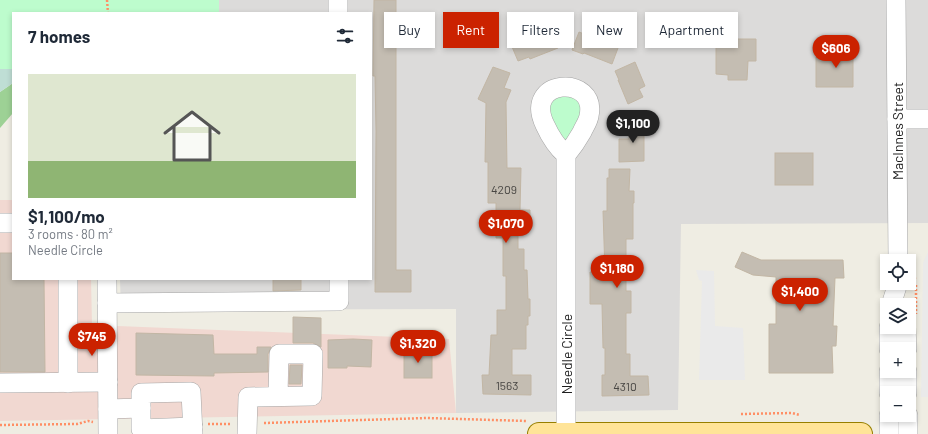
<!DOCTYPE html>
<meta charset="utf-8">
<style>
body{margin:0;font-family:Barlow,sans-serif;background:#f2f2f3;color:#1f2937;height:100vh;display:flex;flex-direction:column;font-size:15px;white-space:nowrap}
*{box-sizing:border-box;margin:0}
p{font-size:13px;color:#747a83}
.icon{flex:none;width:22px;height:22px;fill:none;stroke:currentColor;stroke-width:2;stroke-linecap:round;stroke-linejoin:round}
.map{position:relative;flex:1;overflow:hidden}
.panel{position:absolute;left:12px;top:12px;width:360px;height:268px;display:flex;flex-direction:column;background:#fff;border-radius:0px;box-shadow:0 2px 6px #0003}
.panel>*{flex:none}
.top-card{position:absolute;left:384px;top:12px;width:380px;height:36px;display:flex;gap:8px}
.controls{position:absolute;left:880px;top:254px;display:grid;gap:8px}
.controls a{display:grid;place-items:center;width:36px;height:36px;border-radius:0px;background:#fff;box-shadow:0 2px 6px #0003;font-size:20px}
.price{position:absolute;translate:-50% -34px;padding:0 9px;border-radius:14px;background:#cb2200;color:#fff;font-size:13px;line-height:26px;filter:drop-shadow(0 1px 2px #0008)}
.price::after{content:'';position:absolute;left:50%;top:24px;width:12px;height:9px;margin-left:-6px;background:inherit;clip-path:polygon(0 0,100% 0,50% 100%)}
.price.on{background:#222;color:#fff}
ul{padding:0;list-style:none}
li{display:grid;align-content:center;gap:8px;height:212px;padding:0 16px}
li+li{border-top:1px solid #e0e1e3}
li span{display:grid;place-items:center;height:124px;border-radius:0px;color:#555}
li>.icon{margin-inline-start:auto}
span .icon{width:72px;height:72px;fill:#fffc;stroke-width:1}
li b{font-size:17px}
h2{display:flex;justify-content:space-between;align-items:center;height:48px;padding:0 16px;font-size:17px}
.tag{padding:0 14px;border-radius:0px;background:#fff;box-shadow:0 2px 6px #0003;font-size:14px;line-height:36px}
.tag.on{background:#cb2200;color:#fff}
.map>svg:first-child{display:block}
.residential{fill:#dcdbda}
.commercial{fill:#f1d8d1}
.forest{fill:#9dd195}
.wetland{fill:#bfded5}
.park{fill:#bdfccd}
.parking{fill:#eaeaea}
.building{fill:#c4bdb2;stroke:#c2b6a4}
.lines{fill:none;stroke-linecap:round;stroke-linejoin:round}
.minor-casing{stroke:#a5a5a5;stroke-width:20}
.major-casing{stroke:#977f00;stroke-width:24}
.path{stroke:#ff8e64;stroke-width:2.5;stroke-dasharray:2 2;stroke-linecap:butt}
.minor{stroke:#fff;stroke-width:19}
.major{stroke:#ffe498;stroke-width:22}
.labels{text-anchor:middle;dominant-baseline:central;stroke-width:3;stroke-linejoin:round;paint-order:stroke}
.number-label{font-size:12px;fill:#484643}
.street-label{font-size:14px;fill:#1e1e1e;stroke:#fff}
</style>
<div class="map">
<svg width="928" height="434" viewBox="0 0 928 434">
<rect width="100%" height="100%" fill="#efede3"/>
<polygon class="residential" points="219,0 928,0 928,223 681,224 678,410 456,413 456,309 121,310 120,279 371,279 371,13 219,13"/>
<polygon class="commercial" points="0,200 13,200 13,279 91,279 92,325 449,339 456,413 0,421"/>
<polygon class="forest" points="13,83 13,113 0,128 0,92"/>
<polygon class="wetland" points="0,50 13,60 13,83 0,92"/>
<g class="park">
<polygon points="0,0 219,0 219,13 13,13 13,69 0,69"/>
<polygon points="567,94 579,101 582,114 566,141 554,127 549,105 559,95"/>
</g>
<g class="parking">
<polygon points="928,252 928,397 921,397 923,263"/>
<polygon points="696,270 714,271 715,326 743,328 745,380 699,380 702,281 699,280"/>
</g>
<g class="building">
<polygon points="374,0 396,0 396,270 411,270 411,292 375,292 376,131 375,76 373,76"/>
<polygon points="551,31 558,48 530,59 529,57 518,61 510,42 534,32 536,37"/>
<polygon points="579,32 594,38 597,32 621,40 612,64 584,53 583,54 572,50"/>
<polygon points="716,39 756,39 756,61 748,61 747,80 728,80 728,75 716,74"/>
<polygon points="830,48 853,48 853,87 816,87 816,57 830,57"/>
<polygon points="635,62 645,86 639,89 643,97 628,104 618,80 619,80 615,71"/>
<polygon points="493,67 510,73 504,88 511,90 506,102 507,168 521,168 520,210 530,210 530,225 518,225 518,249 524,249 524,270 527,270 528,299 530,299 530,316 528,316 528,325 526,325 526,349 512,349 512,375 531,375 531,395 483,394 482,375 489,375 491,335 497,335 497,310 506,310 506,276 503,276 503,238 496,238 496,203 488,203 488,162 485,162 486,103 478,99"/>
<polygon points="629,123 644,123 644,161 619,162 619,139 629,139"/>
<rect x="775" y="153" width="38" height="32"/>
<polygon points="609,169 630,169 629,191 634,191 634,203 633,203 633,239 626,239 626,291 631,291 631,313 626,313 626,354 630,354 630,376 648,376 649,395 602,396 602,375 605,375 605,348 603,348 602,304 590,304 590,272 605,272 603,211 607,211 607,178 609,178"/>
<polygon points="742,252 761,260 843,260 844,278 835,278 833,326 837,326 836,346 832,346 833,373 769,373 769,324 776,324 776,277 753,275 735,267"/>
<polygon points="0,253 13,253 13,279 44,279 45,372 0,372"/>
<polygon points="273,279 301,279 301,290 273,291"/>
<polygon points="293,317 321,318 321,347 313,343 293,343"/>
<polygon points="136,333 213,335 214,354 257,354 257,347 271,347 268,354 268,372 214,373 214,376 136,375"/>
<polygon points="353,339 372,340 371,367 347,366 347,368 328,368 328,340"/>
<rect x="404" y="349" width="28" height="29"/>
<polygon points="290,365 302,365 301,384 289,384"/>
</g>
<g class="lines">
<defs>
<g id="minor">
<polyline points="896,0 898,261"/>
<polyline points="338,13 338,0"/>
<polyline points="897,119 928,119"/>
<path d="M 566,155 C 557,147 550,136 545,125 C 522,78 598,74 589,116 C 588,122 584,127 582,132 C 577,141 572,148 566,155 L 566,434"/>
<polyline points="0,223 13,223"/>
<polyline points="107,279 108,434"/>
<polyline points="107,303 339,301 339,279"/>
<polyline points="891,305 898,283"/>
<polyline points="906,327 907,349"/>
<polyline points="889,349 889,327"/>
<polyline points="907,371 907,393"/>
<polyline points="0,383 108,382"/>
<polyline points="68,383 68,279"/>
<polyline points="889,393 889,371"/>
<polyline points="141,408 141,429 193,427"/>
<polyline points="108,409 141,408 141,393 191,392 193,434"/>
<polyline points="889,415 889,434"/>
<polyline points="908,415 908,434"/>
<polyline points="247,434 248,397 312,396 313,354 279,354 278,396"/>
</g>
<polyline id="major" points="539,434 861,434"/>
</defs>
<use href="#minor" class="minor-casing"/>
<use href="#major" class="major-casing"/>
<g class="path">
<polyline points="107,0 108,13"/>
<polyline points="914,265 915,280"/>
<polyline points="916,285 916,314"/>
<polyline points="741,414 792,413 800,415"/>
<polyline points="264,423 427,418 527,421"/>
<polyline points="208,424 231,424"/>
<polyline points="0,425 77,424 88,421 93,422"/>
</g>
<use href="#minor" class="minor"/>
<use href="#major" class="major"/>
</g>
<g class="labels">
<g class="number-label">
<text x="504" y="189">4209</text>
<text x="507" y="385">1563</text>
<text x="625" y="386">4310</text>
</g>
<g class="street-label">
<text transform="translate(897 131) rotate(-90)">MacInnes Street</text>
<text transform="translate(566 354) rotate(-90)">Needle Circle</text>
</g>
</g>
</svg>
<div class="controls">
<a><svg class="icon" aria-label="locate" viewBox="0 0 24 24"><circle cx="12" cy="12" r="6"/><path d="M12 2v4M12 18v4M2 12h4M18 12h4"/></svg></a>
<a><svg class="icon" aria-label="layers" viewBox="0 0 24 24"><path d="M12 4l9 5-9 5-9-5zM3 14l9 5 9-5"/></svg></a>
<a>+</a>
<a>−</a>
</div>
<b class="price" style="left:836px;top:69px">$606</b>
<b class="price on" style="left:633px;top:144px">$1,100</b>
<b class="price" style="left:506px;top:244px">$1,070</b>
<b class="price" style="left:617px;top:289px">$1,180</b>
<b class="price" style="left:800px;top:312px">$1,400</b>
<b class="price" style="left:92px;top:357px">$745</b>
<b class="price" style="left:418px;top:364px">$1,320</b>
<div class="top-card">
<a class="tag">Buy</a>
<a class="tag on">Rent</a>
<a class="tag">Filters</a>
<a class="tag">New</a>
<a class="tag">Apartment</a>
</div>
<section class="panel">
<h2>7 homes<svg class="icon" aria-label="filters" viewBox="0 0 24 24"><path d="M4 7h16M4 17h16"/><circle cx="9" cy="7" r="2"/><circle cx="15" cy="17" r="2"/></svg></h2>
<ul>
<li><span style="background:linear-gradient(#dfe7d0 70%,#8fb573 0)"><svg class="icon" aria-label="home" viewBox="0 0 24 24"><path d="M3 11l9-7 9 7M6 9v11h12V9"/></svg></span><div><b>$1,100/mo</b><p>3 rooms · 80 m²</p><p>Needle Circle</p></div></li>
</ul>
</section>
</div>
